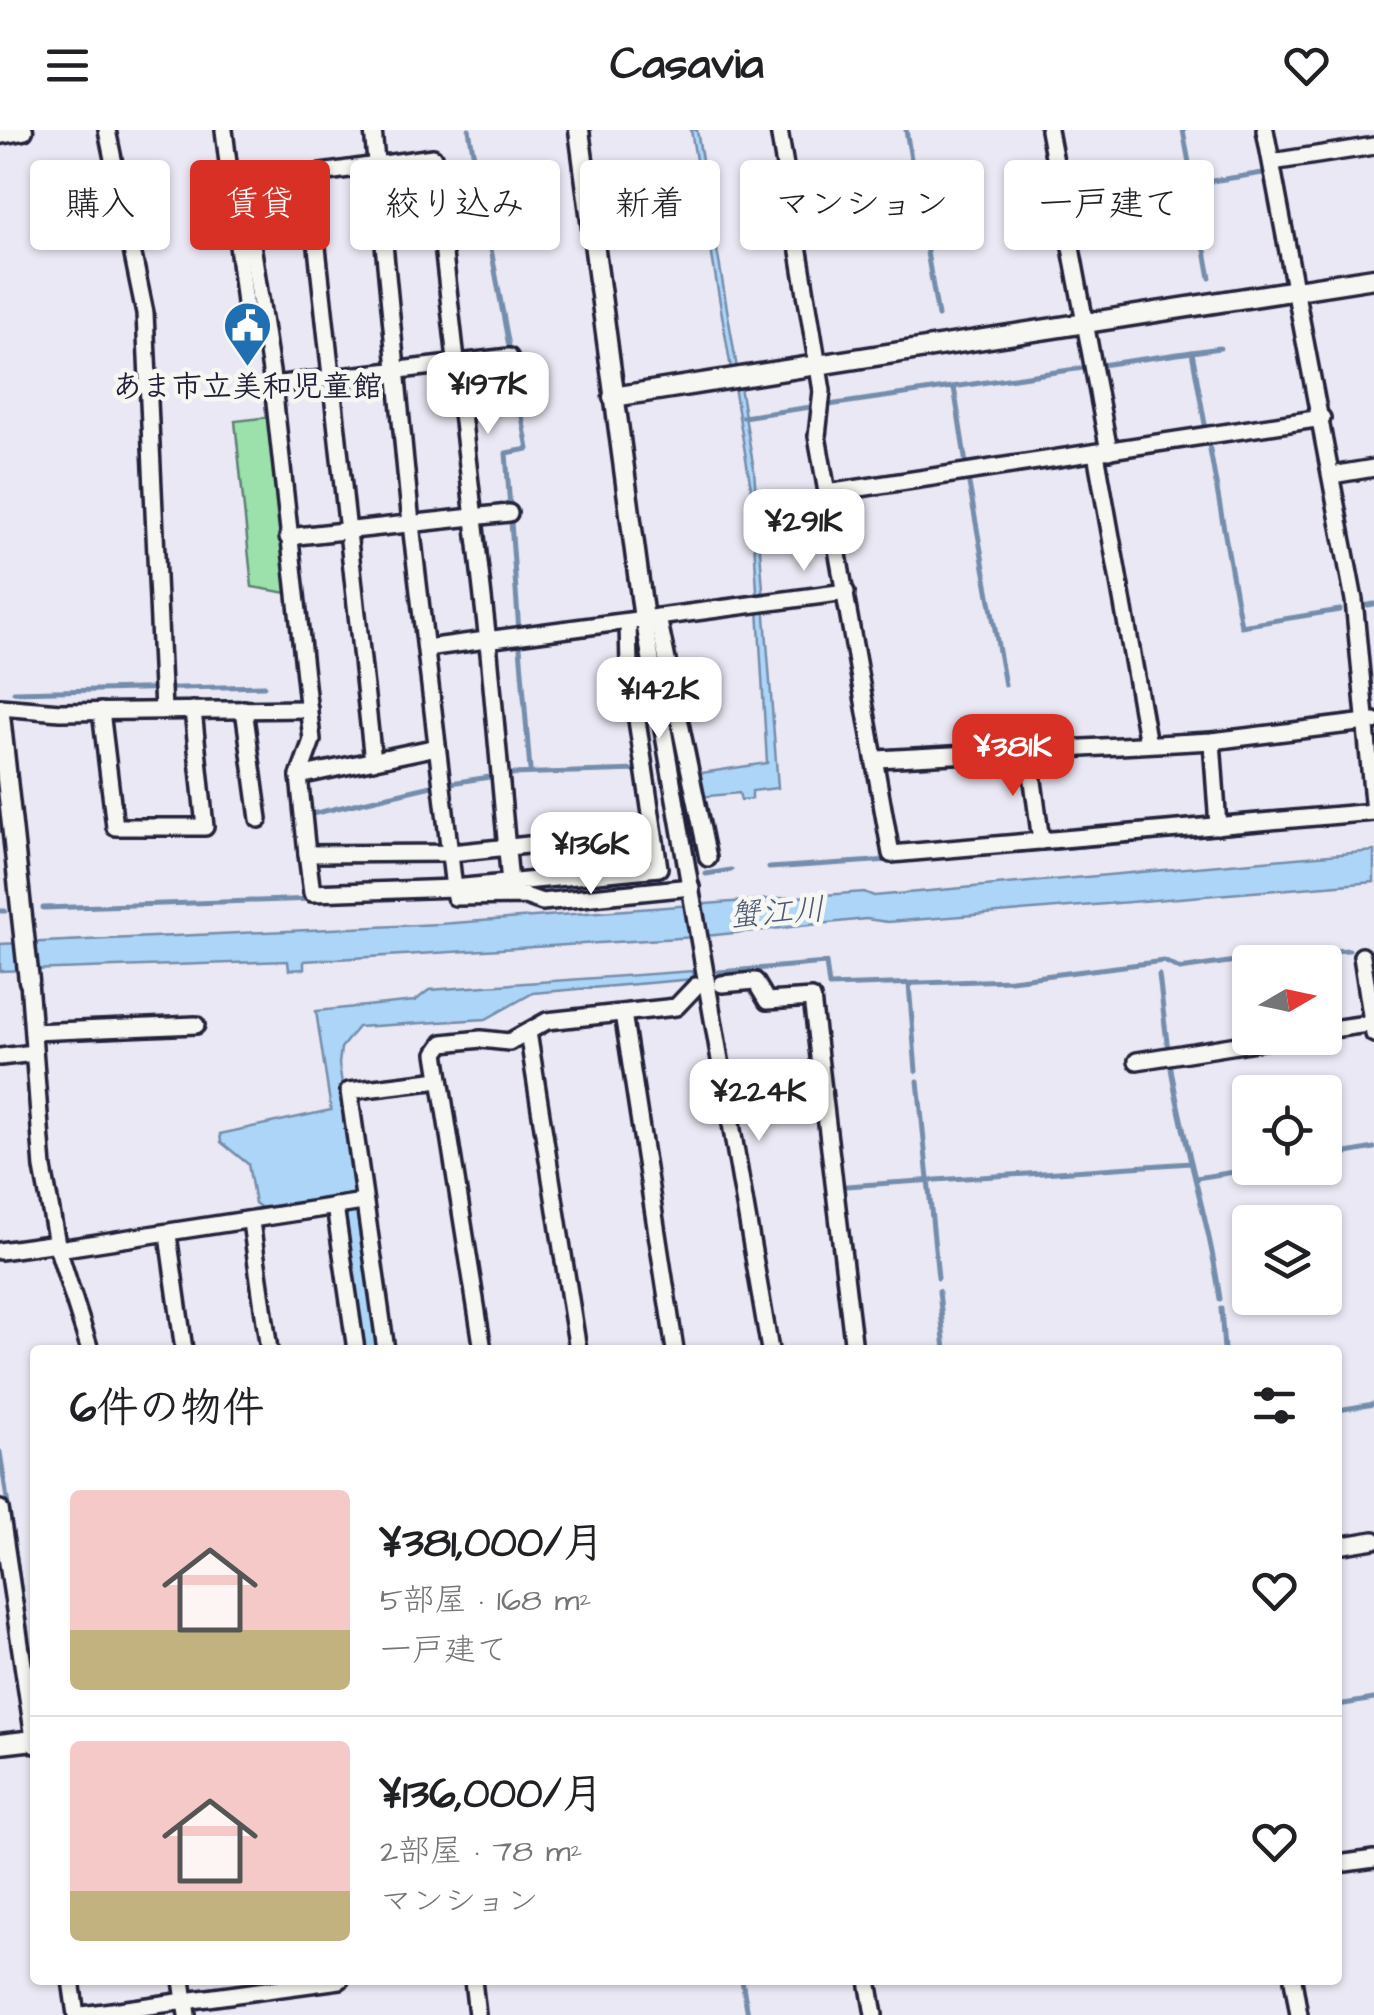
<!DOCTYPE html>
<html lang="ja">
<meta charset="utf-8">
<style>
body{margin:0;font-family:"Architects Daughter","Klee One",sans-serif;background:#f6f6f6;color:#202124;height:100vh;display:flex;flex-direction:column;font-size:38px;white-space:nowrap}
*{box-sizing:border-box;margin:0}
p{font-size:32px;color:#757577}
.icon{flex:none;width:55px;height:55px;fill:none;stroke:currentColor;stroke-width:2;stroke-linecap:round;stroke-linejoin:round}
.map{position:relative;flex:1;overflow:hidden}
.side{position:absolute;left:30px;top:1215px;width:1312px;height:640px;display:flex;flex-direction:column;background:#fff;border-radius:10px;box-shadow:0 2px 8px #0004}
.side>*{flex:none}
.banner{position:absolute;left:30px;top:30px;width:1315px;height:90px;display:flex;gap:20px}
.needle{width:65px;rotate:81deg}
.tools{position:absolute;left:1232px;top:815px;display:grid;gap:20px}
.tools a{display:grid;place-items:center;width:110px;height:110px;border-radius:10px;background:#fff;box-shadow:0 2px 8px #0004;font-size:50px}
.price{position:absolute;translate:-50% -85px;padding:0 22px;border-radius:20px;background:#fff;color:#222;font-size:32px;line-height:65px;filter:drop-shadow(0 2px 5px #0008)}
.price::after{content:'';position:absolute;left:50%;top:60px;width:30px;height:22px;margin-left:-15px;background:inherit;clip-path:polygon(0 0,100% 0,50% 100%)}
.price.on{background:#d93025;color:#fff}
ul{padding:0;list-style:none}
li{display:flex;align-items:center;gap:30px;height:250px;padding:0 40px}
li+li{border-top:2px solid #e0e0e0}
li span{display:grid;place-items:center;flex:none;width:280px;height:200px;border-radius:10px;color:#555}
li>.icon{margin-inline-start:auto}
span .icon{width:120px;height:120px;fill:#fffc;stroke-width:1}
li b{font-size:42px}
h2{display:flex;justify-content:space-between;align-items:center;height:120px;padding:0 40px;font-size:42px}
.chip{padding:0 35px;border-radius:10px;background:#fff;box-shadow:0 2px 8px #0004;font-size:35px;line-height:90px}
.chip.on{background:#d93025;color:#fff}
header{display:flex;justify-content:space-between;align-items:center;height:130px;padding:0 40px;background:#fff;font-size:45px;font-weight:800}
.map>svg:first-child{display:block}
.green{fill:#9ce0ac;stroke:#5f8174;stroke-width:2.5}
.water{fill:#add5f7;stroke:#758dac;stroke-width:2.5}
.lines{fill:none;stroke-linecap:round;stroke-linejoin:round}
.stream{stroke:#758dac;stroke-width:5}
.minor-casing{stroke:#22223b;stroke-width:22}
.tertiary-casing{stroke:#22223b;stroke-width:25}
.minor{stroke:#f6f6f2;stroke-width:15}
.tertiary{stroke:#f6f6f2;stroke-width:18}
.labels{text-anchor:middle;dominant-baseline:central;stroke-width:9;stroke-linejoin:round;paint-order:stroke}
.poi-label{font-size:30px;font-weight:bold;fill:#22223b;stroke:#f6f6f2}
.water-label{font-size:32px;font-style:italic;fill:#4c5873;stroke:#f6f6f2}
</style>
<header><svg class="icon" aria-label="menu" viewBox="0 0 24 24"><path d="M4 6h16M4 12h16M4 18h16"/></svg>Casavia<svg class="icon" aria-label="heart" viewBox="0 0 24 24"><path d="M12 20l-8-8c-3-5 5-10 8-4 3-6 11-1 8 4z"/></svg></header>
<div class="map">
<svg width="1374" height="1885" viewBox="0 0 1374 1885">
<rect width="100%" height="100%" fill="#eae8f4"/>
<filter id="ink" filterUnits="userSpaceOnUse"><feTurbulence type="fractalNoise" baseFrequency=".01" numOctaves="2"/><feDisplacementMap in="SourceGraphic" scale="20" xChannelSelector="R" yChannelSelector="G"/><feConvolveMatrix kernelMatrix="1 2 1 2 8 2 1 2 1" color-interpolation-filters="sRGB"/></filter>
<g filter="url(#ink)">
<polygon class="green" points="271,287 293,464 252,457 235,291"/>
<g class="water">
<polygon points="691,0 697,0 754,340 778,658 752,661 752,669 741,670 739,663 699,667 695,644 767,633 751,358"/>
<polygon points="1374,721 1374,752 888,792 866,789 696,807 304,831 304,839 289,840 288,831 0,841 0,814 440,794 864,762 874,766"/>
<polygon points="693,841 694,849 533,863 486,889 358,897 341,918 339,934 381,1220 363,1220 341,1070 268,1083 255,1073 248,1034 221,1012 220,1004 331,980 316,881 415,871 429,860"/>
</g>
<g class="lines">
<g class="stream">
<polyline points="469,0 528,319 506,323 519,502"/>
<polyline points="906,0 938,186"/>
<polyline points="1183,0 1210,148"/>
<polyline points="1193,54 1263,43"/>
<polyline points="1192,222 1206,300"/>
<polyline points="1101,235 1220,218"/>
<polyline points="954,257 966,334"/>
<polyline points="829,275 1083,238"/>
<polyline points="743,287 811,277"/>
<polyline points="1209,314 1241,496 1340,480"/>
<polyline points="968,348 1005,555"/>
<polyline points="1368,475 1374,474"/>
<polyline points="520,517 530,640"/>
<polyline points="14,562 264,556"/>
<polyline points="510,644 639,640"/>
<polyline points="293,649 292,639 300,622"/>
<polyline points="451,653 496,646"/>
<polyline points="312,684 436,655"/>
<polyline points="1345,693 1374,690"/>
<polyline points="1049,719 1240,702"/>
<polyline points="975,724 1032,720"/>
<polyline points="769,738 890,730"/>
<polyline points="706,744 731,740"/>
<polyline points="555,756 646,747"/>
<polyline points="43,778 315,769"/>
<polyline points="0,781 5,781"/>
<polyline points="719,842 826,833 829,856 1011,850 1164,831 1180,839 1284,824 1349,820"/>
<polyline points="1159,845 1168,921"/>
<polyline points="909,854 916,941"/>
<path d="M 1170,932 C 1182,1012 1209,1088 1220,1169"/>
<polyline points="918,951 938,1148"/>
<polyline points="1325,1027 1374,1018"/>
<polyline points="1196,1048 1260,1038"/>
<polyline points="846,1056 1191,1033"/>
<polyline points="939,1161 945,1220"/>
<polyline points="1221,1178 1224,1220"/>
<polyline points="1338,1280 1374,1274"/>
<polyline points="0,1322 31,1530"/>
<polyline points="1338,1575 1374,1569"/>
<polyline points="79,1850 82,1873"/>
<polyline points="742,1850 748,1885"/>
</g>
<defs>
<g id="minor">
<polyline points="107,0 145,183 163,580"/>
<polyline points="224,0 246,181"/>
<polyline points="373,0 411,394 455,767 525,766 542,772 691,757"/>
<polyline points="779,0 822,261 817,306 891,724 1374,682"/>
<polyline points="1049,0 1109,321"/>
<polyline points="1265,0 1354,470 1374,682"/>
<polyline points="1272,32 1374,16"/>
<polyline points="309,44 373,631"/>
<polyline points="273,255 509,227"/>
<polyline points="1096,323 1148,614"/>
<polyline points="1332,345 1374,338"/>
<polyline points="827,363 1322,288"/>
<polyline points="288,407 509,383"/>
<polyline points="658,487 708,728"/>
<polyline points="644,489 770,1220"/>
<polyline points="426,518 846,462"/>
<polyline points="0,577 60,582 309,579"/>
<polyline points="244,579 259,689"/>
<polyline points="101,581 115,697 205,697 193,580"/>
<polyline points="1212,611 1218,696"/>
<polyline points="437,617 299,646 312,610 273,255 243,54 433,27 488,512 510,753"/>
<polyline points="1029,621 1041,711"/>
<polyline points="878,629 1212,611 1374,591"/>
<polyline points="299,646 307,724 451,723 595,708 654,707"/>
<polyline points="307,724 312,763 454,758 659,738 629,536 628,492"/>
<polyline points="1362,826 1374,904"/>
<polyline points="29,851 43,1038 58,1119 90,1220"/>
<polyline points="722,854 755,851 767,871 812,868 854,1220"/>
<polyline points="623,883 675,1220"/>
<polyline points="1325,900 1374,893"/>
<polyline points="33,902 196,895"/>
<polyline points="528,902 578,1220"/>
<polyline points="0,927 34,923"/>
<polyline points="1137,931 1281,908"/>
<polyline points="335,1076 356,1220"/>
<polyline points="251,1092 269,1220"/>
<polyline points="168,1105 184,1220"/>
<polyline points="58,1119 363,1072"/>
<polyline points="0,1121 57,1113"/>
<polyline points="386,1220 349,961 440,950"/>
<polyline points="483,1220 436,923 443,913 481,909 509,912 547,891 676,877 696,856"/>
<polyline points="0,1379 35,1615"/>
<polyline points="1338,1416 1374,1410"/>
<polyline points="1338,1734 1374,1729"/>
<polyline points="71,1850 76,1885"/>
<polyline points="182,1850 187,1885"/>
<polyline points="473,1850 477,1885"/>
<polyline points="868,1850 874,1885"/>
<polyline points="1293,1850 1299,1885"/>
<polyline points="82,1885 340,1850"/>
</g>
<g id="tertiary">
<polyline points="579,0 644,489"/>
<polyline points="0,4 23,0"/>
<polyline points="613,267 1374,148"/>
<polyline points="0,585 29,851"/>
<polyline points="0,1614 34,1610"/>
</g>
</defs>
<use href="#minor" class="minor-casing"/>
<use href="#tertiary" class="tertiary-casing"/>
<use href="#minor" class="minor"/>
<use href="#tertiary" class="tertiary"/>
</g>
</g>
<defs>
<symbol id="civic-pin" viewBox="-11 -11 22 30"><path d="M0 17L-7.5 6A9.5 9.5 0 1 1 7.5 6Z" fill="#1f6fb2" stroke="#f6f6f2"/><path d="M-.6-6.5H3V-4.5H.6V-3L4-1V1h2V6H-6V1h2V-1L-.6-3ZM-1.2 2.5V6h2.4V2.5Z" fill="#fff"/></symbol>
</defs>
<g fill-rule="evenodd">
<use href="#civic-pin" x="220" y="168" width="55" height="75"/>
</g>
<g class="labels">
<g class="poi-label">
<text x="247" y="257">あま市立美和児童館</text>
</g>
<g class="water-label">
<text transform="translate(777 783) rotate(-4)">蟹江川</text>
</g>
</g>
</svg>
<div class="tools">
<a><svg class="needle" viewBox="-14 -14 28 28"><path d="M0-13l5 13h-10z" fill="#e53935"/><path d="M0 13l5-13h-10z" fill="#757577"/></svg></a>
<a><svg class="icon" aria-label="locate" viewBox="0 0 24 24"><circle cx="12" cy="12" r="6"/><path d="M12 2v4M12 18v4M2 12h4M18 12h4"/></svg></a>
<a><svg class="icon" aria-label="layers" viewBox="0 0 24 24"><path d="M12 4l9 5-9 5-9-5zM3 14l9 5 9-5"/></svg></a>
</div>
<b class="price" style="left:488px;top:307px">¥197K</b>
<b class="price" style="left:804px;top:444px">¥291K</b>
<b class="price" style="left:659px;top:612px">¥142K</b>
<b class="price on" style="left:1013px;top:669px">¥381K</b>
<b class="price" style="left:591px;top:767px">¥136K</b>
<b class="price" style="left:759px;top:1014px">¥224K</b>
<div class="banner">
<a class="chip">購入</a>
<a class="chip on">賃貸</a>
<a class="chip">絞り込み</a>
<a class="chip">新着</a>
<a class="chip">マンション</a>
<a class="chip">一戸建て</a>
</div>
<section class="side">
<h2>6件の物件<svg class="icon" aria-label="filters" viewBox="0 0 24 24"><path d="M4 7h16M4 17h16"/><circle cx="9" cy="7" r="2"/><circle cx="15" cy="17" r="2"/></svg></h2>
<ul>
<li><span style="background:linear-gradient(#f6c9c9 70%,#c2b280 0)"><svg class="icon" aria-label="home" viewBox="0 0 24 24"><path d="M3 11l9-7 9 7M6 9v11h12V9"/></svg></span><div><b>¥381,000/月</b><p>5部屋 · 168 m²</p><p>一戸建て</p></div><svg class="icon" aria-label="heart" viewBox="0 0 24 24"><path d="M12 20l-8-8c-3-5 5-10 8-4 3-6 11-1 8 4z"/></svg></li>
<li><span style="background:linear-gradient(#f6c9c9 75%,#c2b280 0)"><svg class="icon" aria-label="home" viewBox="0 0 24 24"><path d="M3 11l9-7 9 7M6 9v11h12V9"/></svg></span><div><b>¥136,000/月</b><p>2部屋 · 78 m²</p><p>マンション</p></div><svg class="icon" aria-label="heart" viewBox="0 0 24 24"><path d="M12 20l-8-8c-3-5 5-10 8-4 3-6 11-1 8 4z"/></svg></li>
</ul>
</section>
</div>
